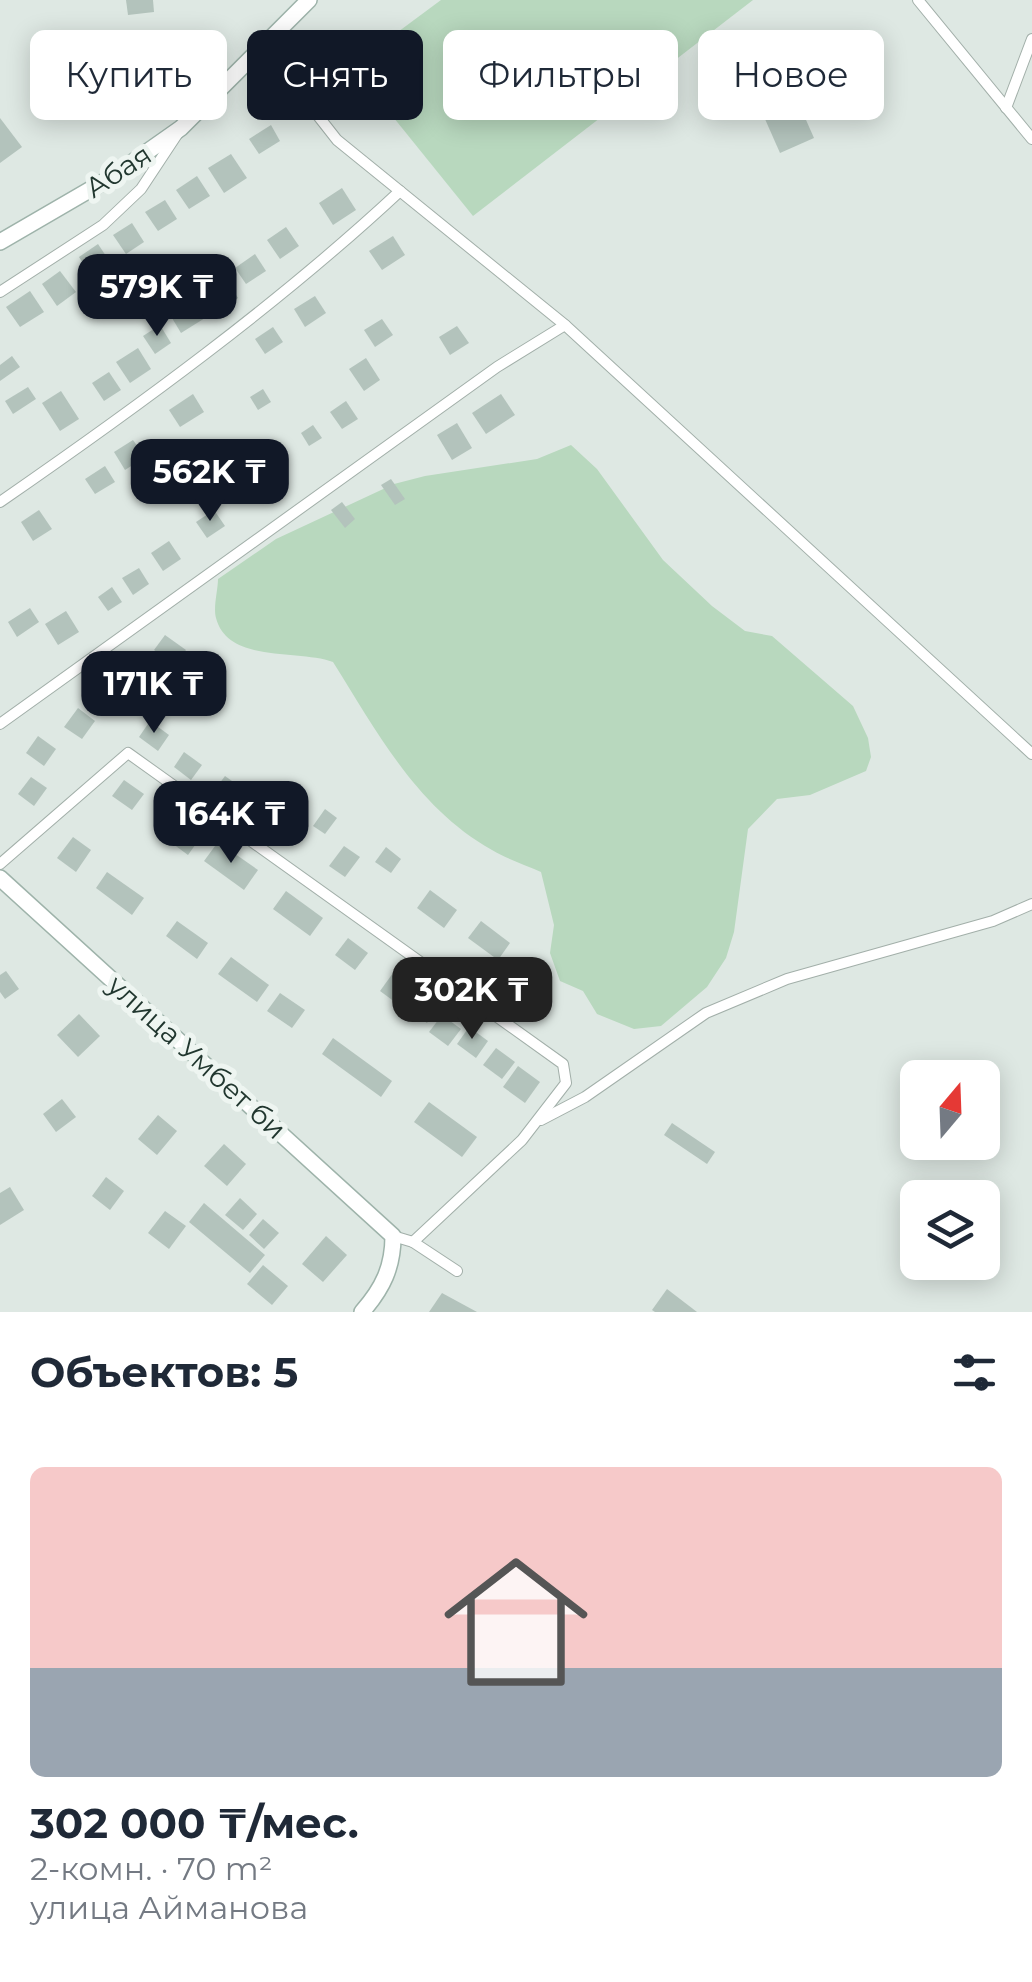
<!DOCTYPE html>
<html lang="ru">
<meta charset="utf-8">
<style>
body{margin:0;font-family:Montserrat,sans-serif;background:#f2f2f3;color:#1f2937;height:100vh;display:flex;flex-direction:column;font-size:38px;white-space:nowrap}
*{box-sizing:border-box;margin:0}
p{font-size:32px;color:#747a83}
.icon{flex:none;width:55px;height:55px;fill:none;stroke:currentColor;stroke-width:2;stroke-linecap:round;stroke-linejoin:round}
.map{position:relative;height:1312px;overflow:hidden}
.details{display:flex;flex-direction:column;background:#fff;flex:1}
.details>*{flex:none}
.top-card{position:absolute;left:30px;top:30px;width:972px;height:90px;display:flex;gap:20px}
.needle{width:65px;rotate:19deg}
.fabs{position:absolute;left:900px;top:1060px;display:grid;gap:20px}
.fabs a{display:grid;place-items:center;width:100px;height:100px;border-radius:15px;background:#fff;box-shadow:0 5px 25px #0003;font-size:50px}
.price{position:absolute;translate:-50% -85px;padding:0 22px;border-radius:20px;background:#111827;color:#fff;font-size:32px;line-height:65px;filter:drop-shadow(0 2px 5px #0008)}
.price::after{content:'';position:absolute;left:50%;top:60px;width:30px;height:22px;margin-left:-15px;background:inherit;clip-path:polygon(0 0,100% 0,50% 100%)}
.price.selected{background:#222;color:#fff}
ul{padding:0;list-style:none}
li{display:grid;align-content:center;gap:20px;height:530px;padding:0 30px}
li+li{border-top:2px solid #e0e1e3}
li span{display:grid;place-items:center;height:310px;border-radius:15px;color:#555}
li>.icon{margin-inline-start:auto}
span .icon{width:180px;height:180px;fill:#fffc;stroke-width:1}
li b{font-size:42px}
h2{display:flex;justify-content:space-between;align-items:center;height:120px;padding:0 30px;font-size:42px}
.chip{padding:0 35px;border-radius:15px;background:#fff;box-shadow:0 5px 25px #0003;font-size:35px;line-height:90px}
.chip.selected{background:#111827;color:#fff}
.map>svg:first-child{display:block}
.green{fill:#b8d8be}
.building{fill:#b3c3bc}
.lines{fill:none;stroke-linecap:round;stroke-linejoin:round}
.street-casing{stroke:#a2afa9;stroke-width:12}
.secondary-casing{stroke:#9eb3aa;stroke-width:18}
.street{stroke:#fff;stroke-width:10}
.secondary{stroke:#fff;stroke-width:15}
.labels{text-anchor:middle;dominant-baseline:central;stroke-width:10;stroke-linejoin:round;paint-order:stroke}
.street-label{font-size:28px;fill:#21372f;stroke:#eef5f1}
</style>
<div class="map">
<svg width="1032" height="1312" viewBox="0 0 1032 1312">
<rect width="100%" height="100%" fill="#dee8e3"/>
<g class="green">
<polygon points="441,0 753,0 473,216 352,66"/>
<path d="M 571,445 L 597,469 L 663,560 L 712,606 L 745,631 L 772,636 L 853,706 L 868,738 L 871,757 L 866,771 L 810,795 L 777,799 L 748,829 L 734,932 L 726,958 L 707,987 L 661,1026 L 634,1029 L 597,1014 L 583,991 L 560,981 L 550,953 L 554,925 L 541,872 C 525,865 507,859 492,850 C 417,808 377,732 333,662 C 299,649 228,664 216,618 C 213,607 218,590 218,579 L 276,539 L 394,484 L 425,476 L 537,459 Z"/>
</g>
<g class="building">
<polygon points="126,0 153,0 154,12 128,15"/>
<polygon points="795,95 814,138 780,153 761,110"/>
<polygon points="0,118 22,147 0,163"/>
<polygon points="271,125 280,141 259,154 249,139"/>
<polygon points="231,154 247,178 224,193 208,168"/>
<polygon points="197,176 210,196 189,209 176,190"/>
<polygon points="342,188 356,210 333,225 319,203"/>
<polygon points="165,200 177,219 158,231 145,212"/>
<polygon points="132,223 144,242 126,254 113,235"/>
<polygon points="286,227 299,246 280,259 267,240"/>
<polygon points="393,236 405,255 382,270 369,251"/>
<polygon points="98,244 112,265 92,278 79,257"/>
<polygon points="255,254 266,271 246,284 235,268"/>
<polygon points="60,271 76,292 57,306 42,284"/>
<polygon points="225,278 238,298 219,310 206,291"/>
<polygon points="30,291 44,312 20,327 6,307"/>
<polygon points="315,296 326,313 305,327 294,309"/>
<polygon points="195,303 205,318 181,333 172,318"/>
<polygon points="382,319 393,335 375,347 364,330"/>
<polygon points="160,325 171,343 155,354 143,336"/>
<polygon points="457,326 469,343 450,355 439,337"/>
<polygon points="273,327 283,342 265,354 255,339"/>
<polygon points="138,348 151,369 130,383 116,362"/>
<polygon points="12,356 20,367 0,381 0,365"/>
<polygon points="366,358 380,380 364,391 349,369"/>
<polygon points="109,372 121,390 104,401 92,383"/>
<polygon points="28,387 36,399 13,414 5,401"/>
<polygon points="263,389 271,402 258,410 250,397"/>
<polygon points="61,391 79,419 60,431 42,403"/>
<polygon points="193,394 204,412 180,427 169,410"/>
<polygon points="501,394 515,415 486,434 472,413"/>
<polygon points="346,401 358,419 342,429 330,412"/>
<polygon points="457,423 472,448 452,460 437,435"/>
<polygon points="313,425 322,438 309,446 301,433"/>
<polygon points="133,440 145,457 125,470 114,452"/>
<polygon points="269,461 279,476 249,496 239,481"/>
<polygon points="105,466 115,482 95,494 85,479"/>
<polygon points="391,479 405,499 395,505 381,485"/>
<polygon points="342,502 355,519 345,528 331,510"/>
<polygon points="39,510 52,529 33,541 21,522"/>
<polygon points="214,510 225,526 207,538 196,522"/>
<polygon points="169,541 181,559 163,571 151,553"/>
<polygon points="139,568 149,584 133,595 122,578"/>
<polygon points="112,587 122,602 108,611 98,597"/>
<polygon points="30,608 39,622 17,637 8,622"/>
<polygon points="66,611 79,632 58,645 45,624"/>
<polygon points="165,635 186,650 175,666 154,650"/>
<polygon points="136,656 157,671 145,686 125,671"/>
<polygon points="78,708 95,721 82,739 64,727"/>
<polygon points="150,721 169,735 158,751 139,737"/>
<polygon points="38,736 56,749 44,766 26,753"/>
<polygon points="184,752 202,765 191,780 174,767"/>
<polygon points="225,776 239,786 227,803 213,792"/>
<polygon points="31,777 47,788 34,806 18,794"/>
<polygon points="124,780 144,794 132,810 112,796"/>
<polygon points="261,790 295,815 282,833 248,808"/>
<polygon points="325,809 337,818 325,834 313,826"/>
<polygon points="180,817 203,834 188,855 165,838"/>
<polygon points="73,837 91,850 76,872 57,858"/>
<polygon points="218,842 258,870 244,890 204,861"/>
<polygon points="344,846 360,857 345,877 329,866"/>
<polygon points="386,847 401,859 391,873 375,862"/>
<polygon points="107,872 144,898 132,915 96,888"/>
<polygon points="430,890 457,910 444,928 417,908"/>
<polygon points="286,891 323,918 310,936 273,909"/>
<polygon points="177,921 208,943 197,959 166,936"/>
<polygon points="481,921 510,943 498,960 468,938"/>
<polygon points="348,938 368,953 355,970 335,955"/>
<polygon points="231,957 269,985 257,1002 218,974"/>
<polygon points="6,971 19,989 5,999 0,992 0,975"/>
<polygon points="393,973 412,986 399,1005 380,991"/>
<polygon points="420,992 439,1006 427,1023 408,1009"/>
<polygon points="280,993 305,1010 292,1028 267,1011"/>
<polygon points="79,1014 100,1036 78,1057 57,1035"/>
<polygon points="442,1015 461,1029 448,1046 429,1032"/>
<polygon points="469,1027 488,1041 476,1058 457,1044"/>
<polygon points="333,1038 392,1081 381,1097 322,1054"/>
<polygon points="496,1048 515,1062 502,1079 483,1065"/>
<polygon points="518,1066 540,1082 525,1103 503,1087"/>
<polygon points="62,1099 76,1117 56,1132 43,1114"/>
<polygon points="429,1102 477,1137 462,1157 414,1122"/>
<polygon points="158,1115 177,1131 157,1155 138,1139"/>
<polygon points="672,1123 715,1152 707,1164 664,1135"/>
<polygon points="224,1144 246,1164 227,1186 204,1166"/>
<polygon points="106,1177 124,1191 110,1210 92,1196"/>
<polygon points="10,1187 24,1210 0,1225 0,1193"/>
<polygon points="240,1198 257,1214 243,1230 225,1215"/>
<polygon points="204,1203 265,1255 250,1273 189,1222"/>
<polygon points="165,1211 186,1226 169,1249 148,1233"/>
<polygon points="263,1219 279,1233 264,1249 249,1235"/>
<polygon points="326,1236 347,1255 323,1282 302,1264"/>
<polygon points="263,1265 288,1286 272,1305 247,1284"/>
<polygon points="667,1289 697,1312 655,1312 652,1310"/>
<polygon points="442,1293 477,1312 429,1312"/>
</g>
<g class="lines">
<defs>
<g id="street">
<polyline points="918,0 1032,139"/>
<polyline points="264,47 337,140 565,325 1032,754"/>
<polyline points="1006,108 1032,39"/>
<polyline points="0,292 103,225 141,189 178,133"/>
<path d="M 0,502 C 136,408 280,303 400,191"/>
<polyline points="0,724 497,367 565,325"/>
<polyline points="0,864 128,753 563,1064 566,1083 522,1140 413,1242"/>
<polyline points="541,1120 585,1097 706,1013 787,979 993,921 1032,904"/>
<polyline points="393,1236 413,1242 457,1271"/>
</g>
<g id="secondary">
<polyline points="0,242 110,178 181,128 309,0"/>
<path d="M 0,878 L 393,1236 C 393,1267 383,1288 362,1312"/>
</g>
</defs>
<use href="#street" class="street-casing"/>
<use href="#secondary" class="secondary-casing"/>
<use href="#street" class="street"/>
<use href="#secondary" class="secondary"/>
</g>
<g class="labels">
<g class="street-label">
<text transform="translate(118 171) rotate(-33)">Абая</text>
<text transform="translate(197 1057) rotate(42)">улица Умбет би</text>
</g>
</g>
</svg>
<div class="fabs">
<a><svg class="needle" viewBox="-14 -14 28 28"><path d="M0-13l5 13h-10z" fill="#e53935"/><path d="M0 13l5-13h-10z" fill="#747a83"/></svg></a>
<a><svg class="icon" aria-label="layers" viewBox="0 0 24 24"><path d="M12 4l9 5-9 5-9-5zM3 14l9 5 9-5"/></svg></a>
</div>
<b class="price" style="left:157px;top:339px">579K ₸</b>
<b class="price" style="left:210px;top:524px">562K ₸</b>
<b class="price" style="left:154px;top:736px">171K ₸</b>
<b class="price" style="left:231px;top:866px">164K ₸</b>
<b class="price selected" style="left:472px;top:1042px">302K ₸</b>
<div class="top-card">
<a class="chip">Купить</a>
<a class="chip selected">Снять</a>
<a class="chip">Фильтры</a>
<a class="chip">Новое</a>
</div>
</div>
<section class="details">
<h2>Объектов: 5<svg class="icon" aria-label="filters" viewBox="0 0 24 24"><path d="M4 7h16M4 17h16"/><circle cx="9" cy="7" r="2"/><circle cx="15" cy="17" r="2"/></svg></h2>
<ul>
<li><span style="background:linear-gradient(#f6c9c9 65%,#9aa5b1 0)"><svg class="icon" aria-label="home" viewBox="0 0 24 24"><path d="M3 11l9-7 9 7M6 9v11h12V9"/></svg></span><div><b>302 000 ₸/мес.</b><p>2-комн. · 70 m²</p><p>улица Айманова</p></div></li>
</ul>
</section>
